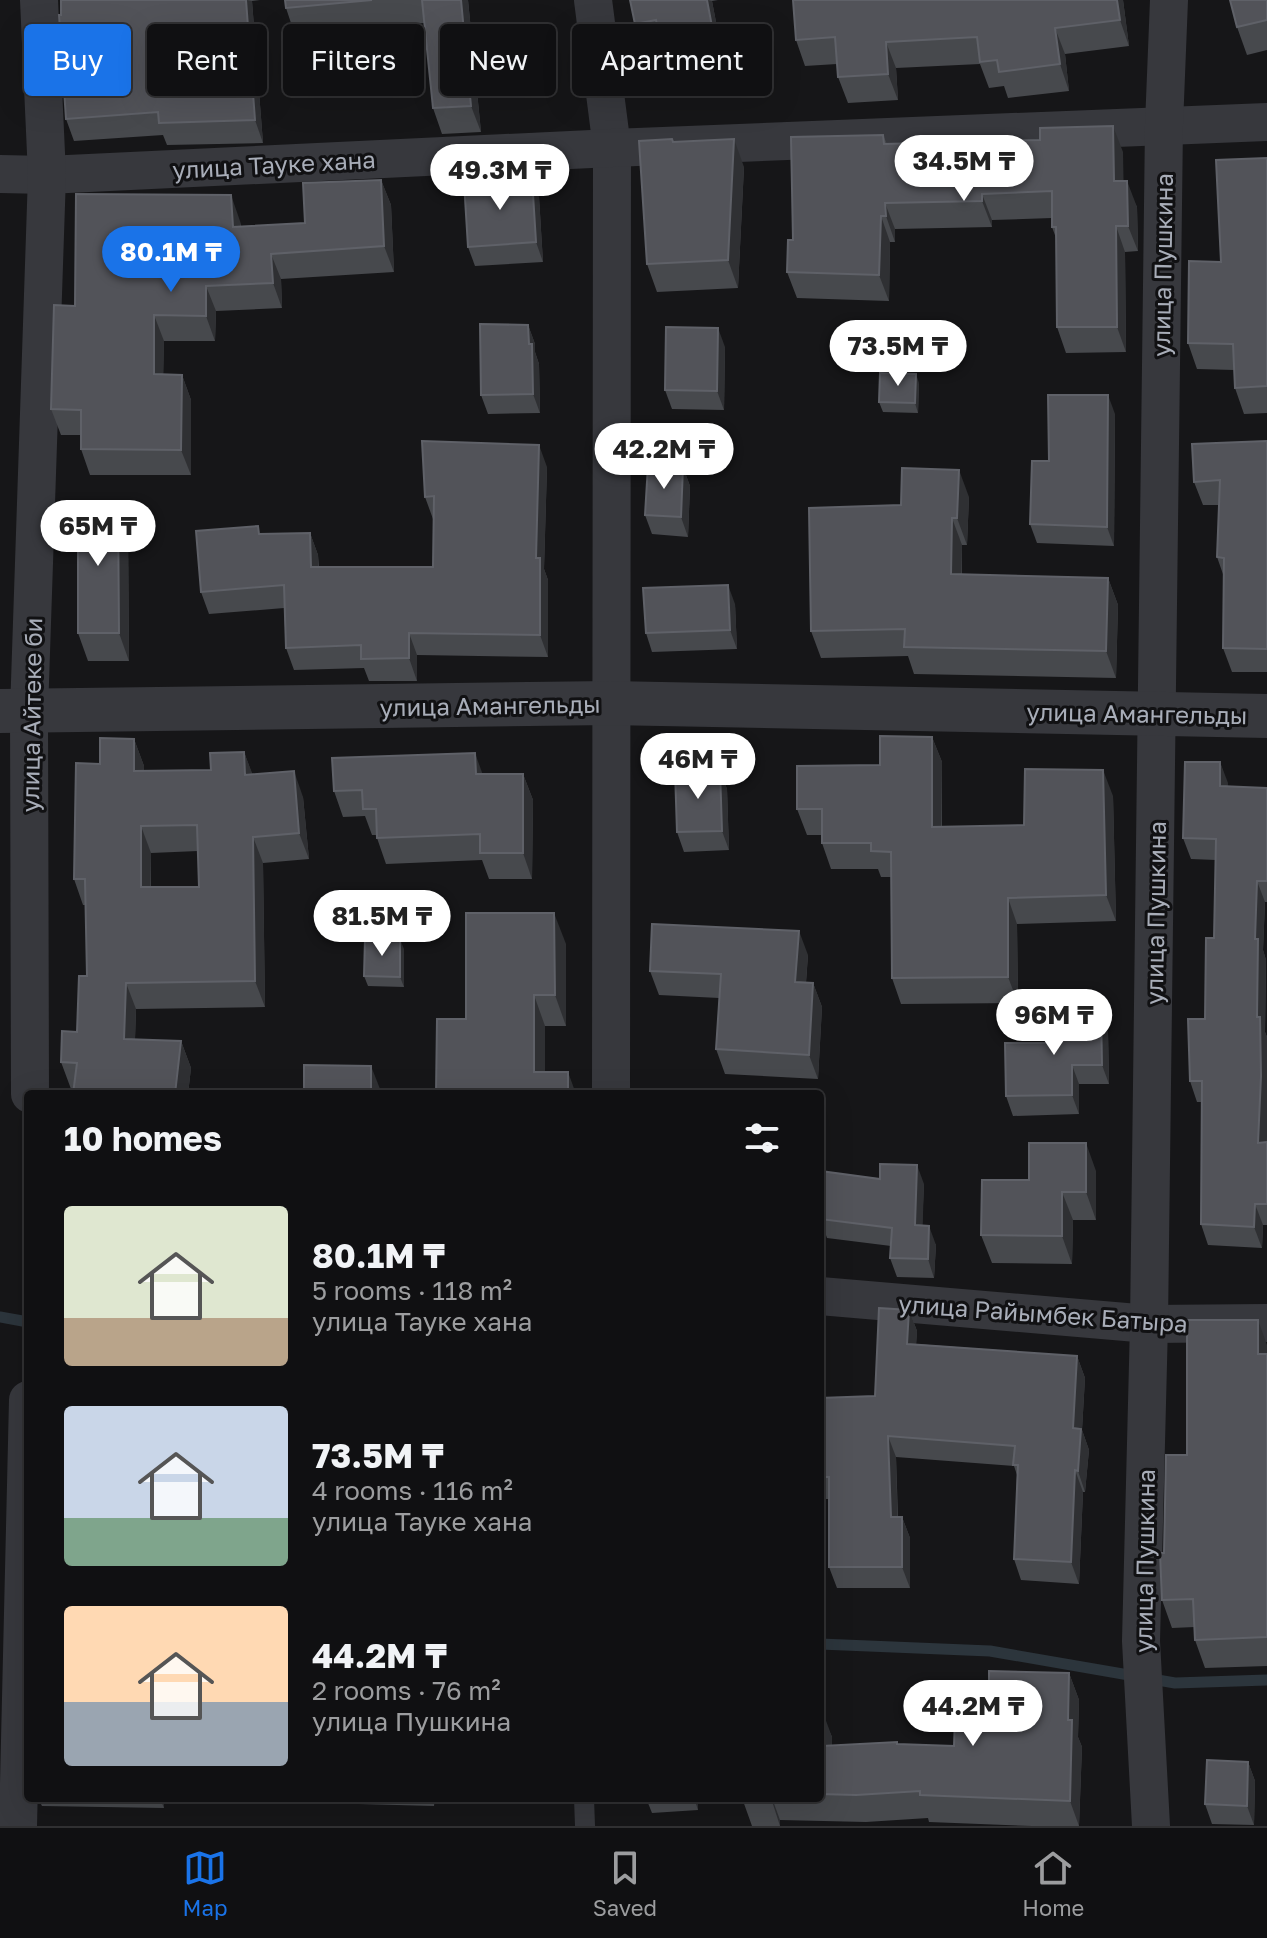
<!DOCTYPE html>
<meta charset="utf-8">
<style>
body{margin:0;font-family:"Golos Text",sans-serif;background:#19191b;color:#f1f3f6;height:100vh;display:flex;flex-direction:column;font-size:30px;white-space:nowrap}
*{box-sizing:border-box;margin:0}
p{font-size:26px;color:#9c9d9f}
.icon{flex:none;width:44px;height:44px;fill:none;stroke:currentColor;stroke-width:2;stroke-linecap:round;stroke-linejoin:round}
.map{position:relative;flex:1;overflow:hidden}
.panel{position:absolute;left:24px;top:1090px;width:800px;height:712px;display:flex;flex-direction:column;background:#101012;border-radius:8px;box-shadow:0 8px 32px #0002,0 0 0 2px #303032}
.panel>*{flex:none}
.hud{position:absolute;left:24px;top:24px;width:800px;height:72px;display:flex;gap:16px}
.price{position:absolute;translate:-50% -68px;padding:0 18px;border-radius:28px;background:#fff;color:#222;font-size:26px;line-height:52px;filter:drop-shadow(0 2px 4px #0008)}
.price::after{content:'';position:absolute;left:50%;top:48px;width:24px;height:18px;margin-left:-12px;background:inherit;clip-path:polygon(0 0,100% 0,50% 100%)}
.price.selected{background:#1a73e8;color:#fff}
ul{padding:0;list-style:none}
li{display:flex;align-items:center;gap:24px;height:200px;padding:0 40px}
li span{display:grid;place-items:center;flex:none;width:224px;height:160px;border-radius:8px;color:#555}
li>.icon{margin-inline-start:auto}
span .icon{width:96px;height:96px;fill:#fffc;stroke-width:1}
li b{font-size:34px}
h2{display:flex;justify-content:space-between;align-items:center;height:96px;padding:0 40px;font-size:34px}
.chip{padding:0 28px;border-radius:8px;background:#101012;box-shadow:0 8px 32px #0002,0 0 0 2px #303032;font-size:28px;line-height:72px}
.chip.selected{background:#1a73e8;color:#fff}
.tab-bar{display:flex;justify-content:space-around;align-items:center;height:112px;border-top:2px solid #303032;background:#101012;font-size:22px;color:#9c9d9f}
.tab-bar a{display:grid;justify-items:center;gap:4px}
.tab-bar .selected{color:#1a73e8}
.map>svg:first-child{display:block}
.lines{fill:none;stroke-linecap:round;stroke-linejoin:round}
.stream{stroke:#2c353c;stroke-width:11}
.service{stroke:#37383d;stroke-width:20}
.minor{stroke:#37383d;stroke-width:38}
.tertiary{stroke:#37383d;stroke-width:44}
.wall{fill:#47494d;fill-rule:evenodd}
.shaded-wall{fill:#2f3033}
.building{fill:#525359;stroke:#5f6168;stroke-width:2;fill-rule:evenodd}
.labels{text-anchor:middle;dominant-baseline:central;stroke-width:6;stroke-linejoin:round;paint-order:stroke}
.street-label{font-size:24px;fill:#a8adb8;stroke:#111113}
</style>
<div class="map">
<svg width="1267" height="1826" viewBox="0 0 1267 1826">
<rect width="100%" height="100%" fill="#161618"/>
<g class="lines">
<g class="stream">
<polyline points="0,1317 28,1322"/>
<polyline points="820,1644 990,1651 1175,1683 1267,1680"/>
</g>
<polyline class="service" points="584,1798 585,1826"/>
<g class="minor">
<polyline points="593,0 612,148 611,1094"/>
<polyline points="0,174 47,175 612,148 1267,122"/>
<polyline points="30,1094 29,712 47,175 39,0"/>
<polyline points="820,1296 1149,1324 1267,1323"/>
<polyline points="18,1826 28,1400"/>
<polyline points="1151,1826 1141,1641 1149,1324 1164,125 1169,0"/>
</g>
<polyline class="tertiary" points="0,711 610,703 1267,716"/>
</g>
<g class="wall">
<polygon points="61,0 260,0 252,1 263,143 167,145 163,135 74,141 66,119"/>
<polygon points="285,0 468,0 481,132 442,134 433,108 424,23 295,35 286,8"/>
<polygon points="630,0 718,0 712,1 727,80 674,90 664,63 661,48 645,51 635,24"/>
<polygon points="1123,0 1129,46 1065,54 1069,91 1008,98 1004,86 989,88 980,64 896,68 898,100 848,103 838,77 837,64 805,66 796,40"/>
<polygon points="1267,0 1267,50 1247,55 1237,27"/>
<polygon points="883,135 887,144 1123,152 1123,181 1137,207 1138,251 1125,252 1126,352 1066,353 1057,327 1056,238 1052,227 1052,218 992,220 992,227 895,229 895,242 890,242 889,301 797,298 787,272 793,240"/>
<polygon points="672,139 673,142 744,167 738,288 657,292 647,264"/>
<polygon points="1267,158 1267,413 1244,414 1235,388 1234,370 1197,369 1188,343 1221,262"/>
<polygon points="381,180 391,205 394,272 281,279 282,308 216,311 215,341 164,341 163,374 182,375 191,400 191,475 90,475 81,449 81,435 61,435 51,409 75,306 240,221 241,227 305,223"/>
<polygon points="539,197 543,262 475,266 468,247"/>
<polygon points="528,325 535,344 535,352 539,364 540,413 488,414 481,395"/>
<polygon points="725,347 724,410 672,409 665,390"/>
<polygon points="919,383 918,413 883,412 879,402"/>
<polygon points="1115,414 1114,546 1037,543 1030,524 1049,461"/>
<polygon points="1267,441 1267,672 1232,672 1223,648 1224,577 1217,557 1219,505 1203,505 1194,482"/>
<polygon points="547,467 544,569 548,580 548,657 417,655 417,681 369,681 364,668 294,670 286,648 284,608 209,614 201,592 261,534 310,533 318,555 319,567 433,567 434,519 433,519 425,497"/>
<polygon points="683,467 690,486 688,537 652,534 645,515"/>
<polygon points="969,497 967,545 962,545 962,574 1108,578 1118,605 1116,678 914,674 908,656 821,658 811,631 901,505"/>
<polygon points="128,530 129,661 88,661 78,633"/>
<polygon points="735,604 737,649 652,652 646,633"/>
<polygon points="932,737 942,762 942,827 1024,825 1113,796 1116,921 1017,924 1018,1003 901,1004 892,978 891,877 881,877 878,869 831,869 822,843 822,835 807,835 797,809"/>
<path d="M 134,739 L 144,766 L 144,771 L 211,770 L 244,752 L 252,774 L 303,797 L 309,859 L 263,863 L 265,1007 L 136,1009 L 135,1040 L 181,1041 L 191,1068 L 188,1094 L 73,1094 L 74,1089 L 71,1089 L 61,1062 L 77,1032 L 87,976 L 86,905 L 83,905 L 74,879 L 100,764 ZM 198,851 L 199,887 L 151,887 L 151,853 Z"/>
<polygon points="1220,762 1228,787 1267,788 1267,902 1265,902 1263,950 1266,960 1265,1032 1267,1037 1267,1225 1263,1225 1262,1248 1208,1245 1201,1224 1201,1102 1197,1102 1190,1081 1205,1019 1214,938 1216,860 1191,859 1183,838"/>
<polygon points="720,770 727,789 729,850 684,852 677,832"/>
<polygon points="483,774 523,774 533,800 532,879 489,879 482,860 386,864 377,838 377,835 372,835 365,816 343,817 334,791"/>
<polygon points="566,944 566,1026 545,1026 545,1072 466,1019"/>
<polygon points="404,949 404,987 368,986 364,976"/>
<polygon points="808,955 806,983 813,983 822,1007 818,1079 725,1074 716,1049 719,998 659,995 650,971"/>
<polygon points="1108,1032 1109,1084 1079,1084 1079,1114 1013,1116 1006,1096"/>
<polygon points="820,1171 924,1184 922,1226 936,1245 934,1278 897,1277 890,1258 891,1246 827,1238 824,1229 820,1229"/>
<polygon points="1096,1171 1096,1220 1073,1220 1072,1264 992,1263 981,1235 1029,1180"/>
<polygon points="909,1310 917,1331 916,1344 1077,1356 1085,1378 1082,1430 1089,1450 1085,1492 1083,1492 1079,1584 1021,1580 1014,1559 1017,1475 1014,1466 896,1457 898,1517 902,1517 910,1538 910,1588 837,1588 829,1567 829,1499 820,1499 820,1318 824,1330 821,1398 875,1396"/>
<polygon points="1267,1345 1267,1666 1205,1668 1195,1640 1195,1627 1172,1628 1162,1600 1164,1553 1187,1455"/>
<polygon points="1069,1673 1079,1700 1078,1737 1082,1747 1079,1826 1032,1826 929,1822 928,1818 866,1822 780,1820 780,1826 752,1826 742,1798 820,1798 820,1710 832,1737 832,1746 898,1744 954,1746 989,1687"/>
<polygon points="1248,1762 1255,1781 1254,1825 1212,1824 1205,1804"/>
<polygon points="38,1798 164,1798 164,1808 42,1806"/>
<polygon points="248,1798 435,1798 434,1806 249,1801"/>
<polygon points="646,1798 698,1798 698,1810 652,1813"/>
</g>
<g class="shaded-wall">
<polygon points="246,0 252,1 263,143 255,120"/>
<polygon points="461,0 468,0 481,132 471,106"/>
<polygon points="707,0 712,1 727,80 717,53"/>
<polygon points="1117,0 1123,0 1129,46 1120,20"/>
<polygon points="1055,28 1065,54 1069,91 1060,64"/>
<polygon points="886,42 896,68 898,100 888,74"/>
<polygon points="1113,126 1123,152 1124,207 1114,181"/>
<polygon points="734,139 744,167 738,288 728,260"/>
<polygon points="532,178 539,197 543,262 536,242"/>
<polygon points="381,180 391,205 394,272 384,246"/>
<polygon points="1127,181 1137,207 1138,251 1128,226"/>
<polygon points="982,194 992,220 992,227 982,201"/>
<polygon points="231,195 240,221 242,253 233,227"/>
<polygon points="885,203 895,229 895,242 886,216"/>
<polygon points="881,216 890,242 889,301 879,275"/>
<polygon points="1116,226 1125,252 1126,352 1117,327"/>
<polygon points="271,254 281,279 282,308 273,283"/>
<polygon points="206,286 216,311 215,341 206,316"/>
<polygon points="154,315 164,341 163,400 154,374"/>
<polygon points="528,325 535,344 535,352 539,364 540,413 533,394"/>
<polygon points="718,328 725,347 724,410 717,391"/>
<polygon points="916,374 919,383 918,413 915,403"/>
<polygon points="182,375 191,400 191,475 181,450"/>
<polygon points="1108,395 1115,414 1114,546 1107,527"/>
<polygon points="539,445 547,467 544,569 548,580 548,657 540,635 536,558"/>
<polygon points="683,467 690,486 688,537 681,517"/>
<polygon points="959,470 969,497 967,545 957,518"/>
<polygon points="118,502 128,530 129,661 119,633"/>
<polygon points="952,518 962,545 961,601 951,574"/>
<polygon points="310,533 318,555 319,589 311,567"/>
<polygon points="1108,578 1118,605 1116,678 1106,651"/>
<polygon points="728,585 735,604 737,649 730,630"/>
<polygon points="409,633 417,655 417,681 409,658"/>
<polygon points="932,737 942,762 941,853 932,827"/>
<polygon points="134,739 144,766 143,798 134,771"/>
<polygon points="244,752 254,778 245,775"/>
<polygon points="475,753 484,778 476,774"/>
<polygon points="1220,762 1228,783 1227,807 1220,786"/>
<polygon points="720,770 727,789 729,850 722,831"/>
<polygon points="1103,770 1113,796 1116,921 1106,895"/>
<polygon points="294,771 303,797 309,859 299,833"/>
<polygon points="523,774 533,800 532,879 523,853"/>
<polygon points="141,826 151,853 150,914 141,887"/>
<polygon points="253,837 263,863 265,1007 255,981"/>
<polygon points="1257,881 1265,902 1263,950 1266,960 1265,1032 1267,1037 1267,1135 1266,1164 1258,1143 1257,1017 1255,939"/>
<polygon points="1008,898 1017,924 1018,1003 1008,977"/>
<polygon points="554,913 566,944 566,1026 555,995"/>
<polygon points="799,931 808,955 804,1006 795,982"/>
<polygon points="400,939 404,949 404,987 400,977"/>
<polygon points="126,983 136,1009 134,1066 124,1039"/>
<polygon points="813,983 822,1007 818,1079 809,1055"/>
<polygon points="534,995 545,1026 545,1094 534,1072"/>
<polygon points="1101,1012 1108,1032 1109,1084 1102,1065"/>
<polygon points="181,1041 191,1068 188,1094 175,1094"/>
<polygon points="1072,1065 1079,1084 1079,1114 1072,1095"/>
<polygon points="371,1066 382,1094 371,1094"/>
<polygon points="568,1072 576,1094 568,1094"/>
<polygon points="1086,1143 1096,1171 1096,1220 1086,1192"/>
<polygon points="917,1165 924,1184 922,1245 915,1225"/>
<polygon points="1062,1192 1073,1220 1072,1264 1062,1236"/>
<polygon points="1255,1204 1263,1225 1262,1248 1254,1227"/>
<polygon points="929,1226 936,1245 934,1278 928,1259"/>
<polygon points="909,1310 917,1331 915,1365 907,1344"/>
<polygon points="820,1318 824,1330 820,1409"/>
<polygon points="1258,1320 1267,1345 1267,1378 1258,1354"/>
<polygon points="1077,1356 1085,1378 1082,1430 1089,1450 1085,1492 1078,1471 1073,1428"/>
<polygon points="888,1436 896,1457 898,1538 891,1517"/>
<polygon points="1075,1470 1083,1492 1079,1584 1071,1562"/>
<polygon points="902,1517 910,1538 910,1588 902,1567"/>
<polygon points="1069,1673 1079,1700 1078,1737 1082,1747 1079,1826 1070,1801 1068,1720"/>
<polygon points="822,1710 832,1737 832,1773 822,1746"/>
<polygon points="1248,1762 1255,1781 1254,1825 1247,1806"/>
<polygon points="160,1798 164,1798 164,1808"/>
<polygon points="694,1798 698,1798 698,1810"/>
<polygon points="771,1798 772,1798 780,1820 780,1826"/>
</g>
<g class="building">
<polygon points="61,0 246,0 255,120 159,123 158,112 66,119 59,15 61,15"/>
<polygon points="285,0 372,0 286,8"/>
<polygon points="422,0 461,0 471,106 433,108"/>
<polygon points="630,0 707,0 717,53 664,63 656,20 635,24"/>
<polygon points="793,0 1117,0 1120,20 1055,28 1060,64 999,72 997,60 980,62 977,37 886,42 888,74 838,77 835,37 796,40"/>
<polygon points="1230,0 1267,0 1267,20 1237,27"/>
<polygon points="1113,126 1114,181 1127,181 1128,226 1116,226 1117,327 1057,327 1056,227 1052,227 1052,191 982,194 982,201 885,203 886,216 881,216 879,275 787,272 788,240 793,240 791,137 883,135 884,144 1040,140 1040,128"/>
<polygon points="672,139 673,142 734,139 728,260 647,264 639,141"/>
<polygon points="1267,158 1267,386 1235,388 1233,344 1188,343 1189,261 1221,262 1216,160"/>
<polygon points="532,178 536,242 468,247 464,182"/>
<polygon points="381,180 384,246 271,254 273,283 206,286 206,316 154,315 154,374 182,375 181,450 81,449 81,410 51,409 54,305 75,306 76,194 231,195 233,227 305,223 303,183"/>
<polygon points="480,324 528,325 529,344 532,344 533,394 481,395"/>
<polygon points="666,327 718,328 717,391 665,390"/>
<polygon points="880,373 916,374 915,403 879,402"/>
<polygon points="1048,395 1108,395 1107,527 1030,524 1032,461 1049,461"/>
<polygon points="422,441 539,445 536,558 540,558 540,635 409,633 409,658 361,659 361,645 286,648 284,585 201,592 196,531 258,526 259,534 310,533 311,567 433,567 434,496 425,497"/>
<polygon points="1267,441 1267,649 1223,648 1224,558 1217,557 1220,480 1194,482 1192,444"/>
<polygon points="648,465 683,467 681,517 645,515"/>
<polygon points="902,468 959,470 957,518 952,518 951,574 1108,578 1106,651 904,647 905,629 811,631 809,508 901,505"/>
<polygon points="78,502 118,502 119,633 78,633"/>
<polygon points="728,585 730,630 646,633 643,588"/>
<polygon points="880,736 932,737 932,827 1024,825 1025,769 1103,770 1106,895 1008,898 1008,977 892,978 891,852 871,851 871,843 822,843 822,809 797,809 797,766 880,765"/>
<path d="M 100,738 L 134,739 L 134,771 L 211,770 L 210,753 L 244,752 L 245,775 L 294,771 L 299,833 L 253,837 L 255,981 L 126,983 L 124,1039 L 181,1041 L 175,1094 L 73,1094 L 77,1063 L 61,1062 L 62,1031 L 77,1032 L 79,976 L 87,976 L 85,879 L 74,879 L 76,763 L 100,764 ZM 197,825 L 199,887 L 141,887 L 141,826 Z"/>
<polygon points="475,753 476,774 523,774 523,853 480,853 480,834 377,838 376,809 363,809 362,790 334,791 332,758"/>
<polygon points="1185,762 1220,762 1220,786 1267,788 1267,881 1257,881 1255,939 1258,939 1257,1017 1260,1017 1261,1076 1258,1143 1267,1142 1267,1204 1255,1204 1254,1227 1201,1224 1202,1081 1190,1081 1188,1019 1205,1019 1206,938 1214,938 1216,839 1183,838"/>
<polygon points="720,770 722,831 677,832 675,771"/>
<polygon points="466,913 554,913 555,995 534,995 534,1072 568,1072 568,1094 436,1094 437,1019 466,1019"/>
<polygon points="652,924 799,931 795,982 813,983 809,1055 716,1049 721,974 650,971"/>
<polygon points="365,939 400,939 400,977 364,976"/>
<polygon points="1101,1012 1102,1065 1072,1065 1072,1095 1006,1096 1005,1043 1055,1043 1055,1013"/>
<polygon points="304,1065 371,1066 371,1094 304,1094"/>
<polygon points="1029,1143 1086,1143 1086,1192 1062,1192 1062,1236 981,1235 982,1180 1029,1180"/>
<polygon points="880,1164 917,1165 915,1225 929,1226 928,1259 890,1258 892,1228 820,1219 821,1210 820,1210 820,1171 880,1179"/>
<polygon points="879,1308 909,1310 907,1344 1077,1356 1073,1428 1081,1429 1078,1471 1075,1470 1071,1562 1014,1559 1018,1465 1013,1465 1015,1446 888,1436 891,1517 902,1517 902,1567 829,1567 829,1477 820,1477 820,1398 875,1396"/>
<polygon points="1187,1320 1258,1320 1258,1354 1267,1354 1267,1637 1195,1640 1193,1599 1162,1600 1160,1553 1164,1553 1166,1455 1187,1455"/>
<polygon points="989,1671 1069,1673 1068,1720 1072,1720 1070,1801 920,1795 920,1791 856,1795 820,1794 820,1710 822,1710 822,1746 897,1742 897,1744 954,1746 956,1686 989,1687"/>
<polygon points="1207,1760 1248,1762 1247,1806 1205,1804"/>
<polygon points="742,1798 771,1798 771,1800 742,1799"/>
</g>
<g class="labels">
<g class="street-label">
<text transform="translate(274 164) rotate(-3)">улица Тауке хана</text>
<text transform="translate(1162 265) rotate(-89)">улица Пушкина</text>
<text transform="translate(490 705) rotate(-1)">улица Амангельды</text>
<text transform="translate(1137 713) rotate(1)">улица Амангельды</text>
<text transform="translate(31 715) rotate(-89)">улица Айтеке би</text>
<text transform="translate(1155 913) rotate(-89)">улица Пушкина</text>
<text transform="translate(1043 1313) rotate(4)">улица Райымбек Батыра</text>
<text transform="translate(1144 1561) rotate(-89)">улица Пушкина</text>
</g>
</g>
</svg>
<b class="price" style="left:964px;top:203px">34.5M ₸</b>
<b class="price" style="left:500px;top:212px">49.3M ₸</b>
<b class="price selected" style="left:171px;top:294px">80.1M ₸</b>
<b class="price" style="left:898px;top:388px">73.5M ₸</b>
<b class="price" style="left:664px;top:491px">42.2M ₸</b>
<b class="price" style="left:98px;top:568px">65M ₸</b>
<b class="price" style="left:698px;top:801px">46M ₸</b>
<b class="price" style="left:382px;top:958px">81.5M ₸</b>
<b class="price" style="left:1054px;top:1057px">96M ₸</b>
<b class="price" style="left:973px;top:1748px">44.2M ₸</b>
<div class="hud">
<a class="chip selected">Buy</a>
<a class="chip">Rent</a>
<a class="chip">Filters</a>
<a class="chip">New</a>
<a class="chip">Apartment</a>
</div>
<section class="panel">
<h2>10 homes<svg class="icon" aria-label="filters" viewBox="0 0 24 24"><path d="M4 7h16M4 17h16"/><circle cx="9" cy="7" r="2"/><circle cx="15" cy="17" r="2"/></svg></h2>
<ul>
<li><span style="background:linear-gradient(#dfe7d0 70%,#b9a48a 0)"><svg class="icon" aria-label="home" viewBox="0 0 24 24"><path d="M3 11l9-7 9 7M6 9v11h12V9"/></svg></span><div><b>80.1M ₸</b><p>5 rooms · 118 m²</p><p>улица Тауке хана</p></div></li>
<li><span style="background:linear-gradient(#c9d6e8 70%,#7fa58c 0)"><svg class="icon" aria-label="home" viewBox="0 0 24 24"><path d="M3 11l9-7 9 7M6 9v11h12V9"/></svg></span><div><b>73.5M ₸</b><p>4 rooms · 116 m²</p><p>улица Тауке хана</p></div></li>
<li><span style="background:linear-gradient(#ffd9b3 60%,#9aa5b1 0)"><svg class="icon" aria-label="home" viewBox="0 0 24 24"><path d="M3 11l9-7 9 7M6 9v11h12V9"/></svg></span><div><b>44.2M ₸</b><p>2 rooms · 76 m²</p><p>улица Пушкина</p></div></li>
</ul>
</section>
</div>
<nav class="tab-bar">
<a class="selected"><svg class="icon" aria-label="map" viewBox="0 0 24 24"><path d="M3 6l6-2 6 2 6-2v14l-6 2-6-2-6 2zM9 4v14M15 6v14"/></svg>Map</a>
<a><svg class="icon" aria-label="saved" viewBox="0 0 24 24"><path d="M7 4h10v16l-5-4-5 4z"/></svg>Saved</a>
<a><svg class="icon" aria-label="home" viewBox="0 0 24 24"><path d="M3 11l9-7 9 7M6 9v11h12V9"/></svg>Home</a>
</nav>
